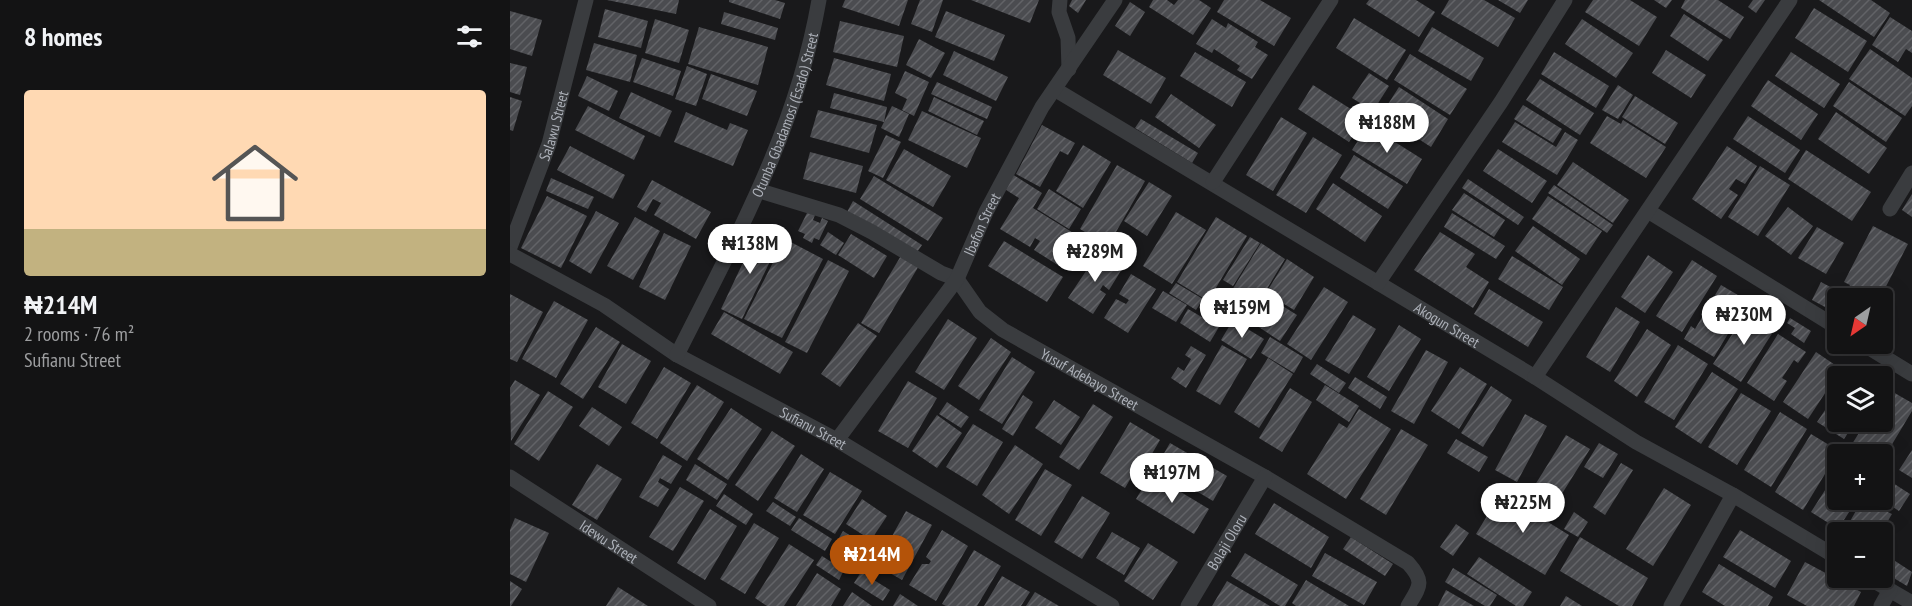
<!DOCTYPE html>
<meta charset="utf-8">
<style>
body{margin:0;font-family:"PT Sans Narrow",sans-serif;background:#1c1c1d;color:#f1f3f6;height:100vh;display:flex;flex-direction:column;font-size:22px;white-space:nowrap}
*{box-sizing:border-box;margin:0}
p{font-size:20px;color:#9d9ea0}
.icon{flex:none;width:33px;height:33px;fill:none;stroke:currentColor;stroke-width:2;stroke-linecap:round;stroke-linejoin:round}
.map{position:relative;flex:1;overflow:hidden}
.drawer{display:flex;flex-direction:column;background:#131314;width:510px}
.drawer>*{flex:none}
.needle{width:39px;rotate:214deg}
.fabs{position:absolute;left:1317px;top:288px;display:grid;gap:12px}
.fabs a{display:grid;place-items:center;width:66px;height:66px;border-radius:6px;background:#131314;box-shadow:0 6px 24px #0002,0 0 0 2px #323234;font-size:30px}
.price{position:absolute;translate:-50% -51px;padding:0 14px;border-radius:21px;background:#fff;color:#222;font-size:20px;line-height:39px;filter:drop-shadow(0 2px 3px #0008)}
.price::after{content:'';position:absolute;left:50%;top:36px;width:18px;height:14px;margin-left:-9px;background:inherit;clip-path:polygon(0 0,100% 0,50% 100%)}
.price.current{background:#b45309;color:#fff}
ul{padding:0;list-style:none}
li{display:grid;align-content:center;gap:12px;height:318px;padding:0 24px}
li+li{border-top:2px solid #323234}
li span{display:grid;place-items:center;height:186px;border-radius:6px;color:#555}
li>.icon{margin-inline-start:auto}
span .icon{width:108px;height:108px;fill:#fffc;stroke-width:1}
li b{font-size:26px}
h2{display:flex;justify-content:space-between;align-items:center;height:72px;padding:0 24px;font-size:26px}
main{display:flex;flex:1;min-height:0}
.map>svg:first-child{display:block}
.building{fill:url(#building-hatch)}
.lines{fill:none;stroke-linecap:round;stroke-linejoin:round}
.minor{stroke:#3a3c3f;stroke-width:15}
.labels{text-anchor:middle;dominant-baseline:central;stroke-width:6;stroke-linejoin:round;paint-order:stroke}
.street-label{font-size:15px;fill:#adb1b9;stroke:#141416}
</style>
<main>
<section class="drawer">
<h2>8 homes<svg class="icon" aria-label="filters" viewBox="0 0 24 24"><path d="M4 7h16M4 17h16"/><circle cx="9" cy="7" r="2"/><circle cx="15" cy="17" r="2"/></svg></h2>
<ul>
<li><span style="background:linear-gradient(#ffd9b3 75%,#c2b280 0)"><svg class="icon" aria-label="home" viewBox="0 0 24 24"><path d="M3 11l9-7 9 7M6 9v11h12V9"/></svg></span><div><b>₦214M</b><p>2 rooms · 76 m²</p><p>Sufianu Street</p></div></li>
</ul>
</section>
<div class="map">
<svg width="1402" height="606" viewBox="0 0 1402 606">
<defs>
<pattern id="building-hatch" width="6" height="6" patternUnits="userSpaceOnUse" patternTransform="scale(1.5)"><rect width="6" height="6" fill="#4b4c50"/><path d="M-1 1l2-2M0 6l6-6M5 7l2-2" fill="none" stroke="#626367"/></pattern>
</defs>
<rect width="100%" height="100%" fill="#19191b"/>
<g class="building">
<polygon points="97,0 169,0 166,14"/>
<polygon points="219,0 265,0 275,3 270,19 219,2"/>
<polygon points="335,0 398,0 389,26 332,7"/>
<polygon points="410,0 433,0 422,32 401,24"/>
<polygon points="461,0 529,0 520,23"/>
<polygon points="562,0 576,0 568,13 559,6"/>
<polygon points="643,0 657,0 664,5 668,0 689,0 701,8 683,35 639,7"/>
<polygon points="714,0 750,0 781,18 764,46 707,12"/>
<polygon points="859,0 906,0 925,12 909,37 856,4"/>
<polygon points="939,0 974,0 1005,18 988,47 931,14"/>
<polygon points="988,0 1018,0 1010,13"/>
<polygon points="1083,0 1120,0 1147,17 1129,46 1075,12"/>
<polygon points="1144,0 1162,0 1156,8"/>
<polygon points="1175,0 1208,0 1234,17 1220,39 1171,8"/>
<polygon points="1243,0 1255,0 1246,13 1238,7"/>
<polygon points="1309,0 1361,0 1380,13 1364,37"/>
<polygon points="620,2 635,12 620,36 605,26"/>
<polygon points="1304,8 1357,41 1338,72 1285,38"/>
<polygon points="95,9 138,21 131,48 88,37"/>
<polygon points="0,11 32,20 22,56 0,49"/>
<polygon points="436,11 495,35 484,61 425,37"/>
<polygon points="214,12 268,28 265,40 211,24"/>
<polygon points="1174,14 1213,40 1198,61 1160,36"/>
<polygon points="1380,17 1402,31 1402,53 1396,49 1388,62 1362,45"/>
<polygon points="844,18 896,50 877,80 826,48"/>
<polygon points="145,19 179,30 169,63 135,53"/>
<polygon points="702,19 716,28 718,23 748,42 745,47 758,55 742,79 727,70 730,66 704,49 702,53 686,44"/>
<polygon points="1072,19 1123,53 1106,78 1055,44"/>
<polygon points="330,21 394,36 387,67 323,52"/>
<polygon points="189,27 258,47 248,85 178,64"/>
<polygon points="922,27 974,58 961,81 908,51"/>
<polygon points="409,39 435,53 421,78 396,65"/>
<polygon points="84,43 127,55 120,82 76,70"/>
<polygon points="1360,49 1402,78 1402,106 1395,116 1339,79"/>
<polygon points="608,50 656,78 641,104 593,75"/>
<polygon points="1156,50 1196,75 1181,98 1142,73"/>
<polygon points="444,51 498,77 486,101 433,75"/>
<polygon points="685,52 736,82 722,107 670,76"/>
<polygon points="1044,52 1099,86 1086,108 1031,74"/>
<polygon points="1281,52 1330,84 1314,108 1265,76"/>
<polygon points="900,54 957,89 940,115 884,80"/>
<polygon points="132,58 171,71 163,96 123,82"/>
<polygon points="324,58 381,74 374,101 316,85"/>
<polygon points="0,63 17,67 10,95 0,92"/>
<polygon points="177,66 197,74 186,106 165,99"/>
<polygon points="395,71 419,82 404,116 392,110 397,99 385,93"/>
<polygon points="859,73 879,86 863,111 842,98"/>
<polygon points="201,74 247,91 237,116 192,99"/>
<polygon points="77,76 108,91 99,111 68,96"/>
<polygon points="1030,79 1084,113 1070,135 1016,100"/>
<polygon points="1258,80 1308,114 1291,140 1241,106"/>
<polygon points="427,82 482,107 477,119 421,94"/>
<polygon points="1339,82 1392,118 1376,142 1323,106"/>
<polygon points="803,85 855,118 839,142 788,109"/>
<polygon points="1108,85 1123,95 1108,119 1092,110"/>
<polygon points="889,87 938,119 921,147 871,115"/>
<polygon points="121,92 162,111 150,137 109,118"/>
<polygon points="324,93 377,107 374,122 320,108"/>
<polygon points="661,94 706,125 689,148 645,117"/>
<polygon points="1125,96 1168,123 1155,144 1112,117"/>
<polygon points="0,97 12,101 3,131 0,130"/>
<polygon points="424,97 474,121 467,135 418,111"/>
<polygon points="1013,105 1052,129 1043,143 1004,119"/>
<polygon points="78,106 135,136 124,160 65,130"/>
<polygon points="382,106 399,114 389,137 371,128"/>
<polygon points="308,110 367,125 359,153 300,137"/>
<polygon points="412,111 471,138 457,168 398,140"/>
<polygon points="176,112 217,130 220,123 238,130 223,166 164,142"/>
<polygon points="1326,112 1377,148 1359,174 1308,139"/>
<polygon points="1097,116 1111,124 1113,120 1156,147 1136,178 1080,143"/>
<polygon points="1238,116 1290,150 1275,173 1223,139"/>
<polygon points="771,117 797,133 763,191 736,175"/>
<polygon points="631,119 688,153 682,163 625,128"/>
<polygon points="1005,122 1046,147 1055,132 1068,140 1047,175 992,142"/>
<polygon points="532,125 565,143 558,155 550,151 530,187 506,174"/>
<polygon points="858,125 912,159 897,184 842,150"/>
<polygon points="376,135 391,142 373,178 358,171"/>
<polygon points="803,137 832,155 796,213 766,195"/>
<polygon points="573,145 601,162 573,208 546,191"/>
<polygon points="60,146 115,175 103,199 47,170"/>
<polygon points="1217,146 1247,166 1235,184 1226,179 1219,189 1228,195 1211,219 1182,199"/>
<polygon points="394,149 441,176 423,207 376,180"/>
<polygon points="988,149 1037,181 1022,203 973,171"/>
<polygon points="1296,150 1361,192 1342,221 1278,179"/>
<polygon points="300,152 353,166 346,193 293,179"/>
<polygon points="844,155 893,186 878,209 830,178"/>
<polygon points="1063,162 1119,200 1103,223 1047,185"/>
<polygon points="607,165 635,181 598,246 570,229"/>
<polygon points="1250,166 1280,185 1248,236 1218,217"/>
<polygon points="502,174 532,193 523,208 573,239 554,269 524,250 530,241 525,238 520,247 490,229 509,198 493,188"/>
<polygon points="364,176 433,218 418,241 350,199"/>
<polygon points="41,178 84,197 78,209 36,191"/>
<polygon points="958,179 1014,217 1008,225 952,188"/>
<polygon points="142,180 201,212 186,239 144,215 151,203 143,199 136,212 127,207"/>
<polygon points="639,182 662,196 637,236 614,221"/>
<polygon points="823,183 872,216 855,242 806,209"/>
<polygon points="1044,185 1103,225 1097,233 1038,193"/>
<polygon points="539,189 571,209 559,229 527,209"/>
<polygon points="954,193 995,220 984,237 942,210"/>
<polygon points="1402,194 1402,217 1392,210"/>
<polygon points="37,196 77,216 51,268 11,248"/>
<polygon points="1038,196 1092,231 1076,255 1022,219"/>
<polygon points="343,201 412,245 405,255 337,212"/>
<polygon points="1278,207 1303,226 1281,255 1255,236"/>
<polygon points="86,211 109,223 81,274 59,261"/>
<polygon points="298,211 305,215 303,220 310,223 312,218 318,221 309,240 304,238 302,243 293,238 295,234 288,231"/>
<polygon points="666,212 696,230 662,284 633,266"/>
<polygon points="942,213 995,246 986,259 934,227"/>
<polygon points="125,217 150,231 123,280 97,266"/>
<polygon points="706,217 737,236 698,301 667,282"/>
<polygon points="1023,226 1070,259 1052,285 1005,251"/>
<polygon points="1363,226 1398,244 1370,298 1343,298 1335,294 1340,285 1334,282"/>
<polygon points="1307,227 1334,243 1316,274 1288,258"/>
<polygon points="248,231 270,241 232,319 211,309"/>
<polygon points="318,232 334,243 326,255 310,245"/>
<polygon points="930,232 965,254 956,267 979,282 963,308 904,270"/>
<polygon points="154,233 181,246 155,300 129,287"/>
<polygon points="341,234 377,256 364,278 328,255"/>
<polygon points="740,237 750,243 723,286 713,280"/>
<polygon points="275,239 313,259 272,338 234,319"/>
<polygon points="494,241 553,277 537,302 478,266"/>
<polygon points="751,243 775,259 735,325 701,304 710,290 719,295"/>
<polygon points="588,253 612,269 599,290 593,285 590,290 596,294 583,314 558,298"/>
<polygon points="392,254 410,264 369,333 351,323"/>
<polygon points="1138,255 1163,272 1135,313 1111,297"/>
<polygon points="1002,256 1053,287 1039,310 988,279"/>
<polygon points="777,259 804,277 784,310 756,293"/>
<polygon points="318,260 339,271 297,353 275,342"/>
<polygon points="1182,260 1207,276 1172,332 1146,316"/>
<polygon points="621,274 646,289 618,333 594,318 606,299 616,304 619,300 609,294"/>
<polygon points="1311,282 1324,289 1315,307 1302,300"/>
<polygon points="666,283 693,299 686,310 659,293"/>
<polygon points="1211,285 1238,301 1204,357 1174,339 1181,326 1185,329"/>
<polygon points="814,287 838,302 801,360 777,344"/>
<polygon points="979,289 1033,322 1018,347 964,314"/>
<polygon points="653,291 677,305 666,322 642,308"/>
<polygon points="0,294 33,312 7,362 0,359"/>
<polygon points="757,296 787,315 770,341 741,322"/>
<polygon points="1241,297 1264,311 1259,319 1237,305"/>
<polygon points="44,301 78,320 46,378 12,359"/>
<polygon points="698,303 721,318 715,327 692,313"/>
<polygon points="1106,307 1130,322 1100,372 1076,357"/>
<polygon points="678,309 709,327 700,342 670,323"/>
<polygon points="1237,311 1265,329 1231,382 1203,364"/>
<polygon points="214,312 283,352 270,374 201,334"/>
<polygon points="843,315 866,329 839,374 815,360"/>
<polygon points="1280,318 1301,331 1294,343 1281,334 1285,328 1277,323"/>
<polygon points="438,319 467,338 434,390 405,372"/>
<polygon points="723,320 754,339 741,359 711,340"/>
<polygon points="348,323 367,336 330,387 311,374"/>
<polygon points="889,325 911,339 879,391 857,377"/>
<polygon points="86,327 110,342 73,399 50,384"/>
<polygon points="1137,329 1161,345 1127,397 1104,381"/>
<polygon points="1268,334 1296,352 1288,363 1284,360 1272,378 1277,381 1264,401 1237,383"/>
<polygon points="760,337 793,357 784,373 751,353"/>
<polygon points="481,338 501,352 469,400 448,386"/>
<polygon points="112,344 141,361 116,404 88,387"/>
<polygon points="712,345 737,359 710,405 686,391"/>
<polygon points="1168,345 1198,364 1164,420 1134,402"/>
<polygon points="681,346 696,355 676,388 661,378 668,367 674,371 681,359 675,355"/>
<polygon points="916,350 938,362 904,424 881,411"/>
<polygon points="1306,352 1331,369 1298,419 1273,402"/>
<polygon points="502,357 525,372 492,424 469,410"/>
<polygon points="758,358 783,374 749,428 724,412"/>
<polygon points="807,364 836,383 829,393 800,374"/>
<polygon points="1343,366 1359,376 1337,376"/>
<polygon points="154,367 181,383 147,439 121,423"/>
<polygon points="950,367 977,384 949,429 921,411"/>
<polygon points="1202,372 1228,389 1191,444 1165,427"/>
<polygon points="845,377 877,397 870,409 838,388"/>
<polygon points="5,380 30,395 1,441 0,388"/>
<polygon points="398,381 427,398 398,448 368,431"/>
<polygon points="187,385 214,402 177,461 150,443"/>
<polygon points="815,385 849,406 839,422 806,400"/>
<polygon points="981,386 1002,400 973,447 951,433"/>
<polygon points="780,388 802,402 772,452 749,438"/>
<polygon points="1376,388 1402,403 1402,411 1372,461 1372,454 1359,454 1342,444 1356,422 1372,422 1372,394"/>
<polygon points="38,391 63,407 29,461 4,444"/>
<polygon points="1328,391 1328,422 1345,422 1334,439 1307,422"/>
<polygon points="1231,393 1261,411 1227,465 1198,447"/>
<polygon points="513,395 523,402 503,436 492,429"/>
<polygon points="544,400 570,417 551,445 525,428"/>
<polygon points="437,402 459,417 451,428 429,414"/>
<polygon points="583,404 603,417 569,470 549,457"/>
<polygon points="82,407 112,427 99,446 69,426"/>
<polygon points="221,408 252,429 218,480 187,459"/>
<polygon points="849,409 881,429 836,499 797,474 829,423 837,428"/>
<polygon points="1270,412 1297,429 1261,487 1234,470"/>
<polygon points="1015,414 1037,426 1007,482 985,470"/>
<polygon points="427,415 452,433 427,468 402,451"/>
<polygon points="620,422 650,440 636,464 631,461 615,488 590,473"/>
<polygon points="463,424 493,442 467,486 436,467"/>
<polygon points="891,429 918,445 876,515 850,499"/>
<polygon points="262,431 285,446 248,501 225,485"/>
<polygon points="1301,434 1329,451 1293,510 1265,492"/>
<polygon points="1056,435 1080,449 1043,508 1020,493"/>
<polygon points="946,439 978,457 969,472 937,453"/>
<polygon points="660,443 717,476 703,501 646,467"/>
<polygon points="1089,443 1108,454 1093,478 1074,467"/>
<polygon points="505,445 533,464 499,514 472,495"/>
<polygon points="1402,450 1402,478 1389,470"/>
<polygon points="291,454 314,469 287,512 264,498"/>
<polygon points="153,455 172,466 161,484 150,478 148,482 159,489 148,507 129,497"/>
<polygon points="1111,463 1123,470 1095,515 1083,507"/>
<polygon points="87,464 112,479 87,520 62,505"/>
<polygon points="185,464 217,484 207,500 176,480"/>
<polygon points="535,469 562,485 531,536 505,520"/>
<polygon points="1328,470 1328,500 1347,500 1328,529 1301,512"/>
<polygon points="320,472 352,491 325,534 293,515"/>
<polygon points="641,474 699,509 684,534 626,499"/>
<polygon points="1372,476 1400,494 1389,511 1372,500"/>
<polygon points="170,487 194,501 163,551 139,537"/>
<polygon points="1154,488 1181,505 1143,566 1116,549"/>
<polygon points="991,493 1059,535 1035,575 966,534"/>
<polygon points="214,494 243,514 236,525 206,506"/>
<polygon points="572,496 600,513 572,559 544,542"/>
<polygon points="352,499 377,516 361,540 336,524"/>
<polygon points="1352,500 1382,514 1371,532 1334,532"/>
<polygon points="263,502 286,517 280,526 256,511"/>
<polygon points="764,503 819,537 801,568 745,534"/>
<polygon points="200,509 227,526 195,580 167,563"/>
<polygon points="396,511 422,525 392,580 366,565"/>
<polygon points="1064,512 1078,522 1068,537 1054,529"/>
<polygon points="5,518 39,533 16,582 0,574 0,530"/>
<polygon points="289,518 322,539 315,551 281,530"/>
<polygon points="244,523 269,538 235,594 210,579"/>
<polygon points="946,524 959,533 943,556 930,547"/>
<polygon points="432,530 458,546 426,601 399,585 412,564 419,564 421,561 416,557"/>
<polygon points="1230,530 1281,561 1265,588 1213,557"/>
<polygon points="333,531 367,552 357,569 323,548"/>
<polygon points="602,532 630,548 614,575 586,558"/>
<polygon points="841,537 883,564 875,576 833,549"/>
<polygon points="1070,537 1138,578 1122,606 1109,606 1050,571"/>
<polygon points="638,543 668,562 643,600 614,581"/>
<polygon points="279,544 304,560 274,606 257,606 245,598"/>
<polygon points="464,550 491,566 467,606 436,606 432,604"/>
<polygon points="735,553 788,585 775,606 770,606 721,576"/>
<polygon points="815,553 867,582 854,605 802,576"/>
<polygon points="312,556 334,570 329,580 306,565"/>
<polygon points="969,557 1022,592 1013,606 1006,606 957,574"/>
<polygon points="1379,557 1402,572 1397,586 1372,571"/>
<polygon points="1295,562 1351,592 1344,606 1297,606 1277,595"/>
<polygon points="1209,564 1263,597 1258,606 1215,606 1192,592"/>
<polygon points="943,568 987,595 980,606 975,606 935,582"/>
<polygon points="351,572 380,590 373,601 344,583"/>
<polygon points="307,573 331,589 321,606 286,606"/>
<polygon points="492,576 520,592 511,606 474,606"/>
<polygon points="796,580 839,606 786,606 782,603"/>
<polygon points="0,581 12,589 1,606 0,606"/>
<polygon points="717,581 760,606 702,606"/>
<polygon points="108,587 138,606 96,606"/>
<polygon points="936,590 964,606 928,606"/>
<polygon points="342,592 362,606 333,606"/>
<polygon points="525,592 549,606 516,606"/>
<polygon points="390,594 408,606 383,606"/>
<polygon points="1056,596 1072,606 1050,606"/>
</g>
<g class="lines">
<g class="minor">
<polyline points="550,0 549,12 558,38 559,69"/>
<path id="s1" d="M 546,90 L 1025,377 L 1126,442 L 1223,495 L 1328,558"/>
<polyline points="703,182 821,0"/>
<path id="s2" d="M 250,191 L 329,215 L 362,232 L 431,273 L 447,279 L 470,312 L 493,330 L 755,477 L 898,563 C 915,582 910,586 898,606"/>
<polyline points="1380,209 1402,173"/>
<polyline points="1138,211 1328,328"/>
<path id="s3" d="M 0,247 L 39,144 L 76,0"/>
<path id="s4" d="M 0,254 L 94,305 L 167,355 L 327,440 L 602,606"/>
<polyline points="868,283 991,102 1055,0"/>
<polyline points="1353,344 1402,374"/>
<path id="s5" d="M 167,355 C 226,237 286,132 309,0"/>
<polyline points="1025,377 1280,0"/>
<path id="s6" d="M 327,440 L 447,279 L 476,212 L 532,107 L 605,0"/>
<path id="s7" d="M 0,477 L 199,606"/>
<polyline points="1359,578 1402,603"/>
<path id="s8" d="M 678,606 L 755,477"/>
<polyline points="1161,606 1223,495"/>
<polyline points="1371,606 1380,590"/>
</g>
</g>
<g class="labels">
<g class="street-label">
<text stroke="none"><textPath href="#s5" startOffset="264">Otunba Gbadamosi (Esado) Street</textPath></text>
<text stroke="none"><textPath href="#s3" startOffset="129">Salawu Street</textPath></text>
<text stroke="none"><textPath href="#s6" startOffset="261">Ibafon Street</textPath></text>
<text stroke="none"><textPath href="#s1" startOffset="456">Akogun Street</textPath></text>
<text stroke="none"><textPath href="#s2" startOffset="386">Yusuf Adebayo Street</textPath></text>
<text stroke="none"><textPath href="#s4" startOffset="350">Sufianu Street</textPath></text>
<text stroke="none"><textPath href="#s7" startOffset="118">Idewu Street</textPath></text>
<text stroke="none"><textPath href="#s8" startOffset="75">Bolaji Oloru</textPath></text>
</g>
</g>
</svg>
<div class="fabs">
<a><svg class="needle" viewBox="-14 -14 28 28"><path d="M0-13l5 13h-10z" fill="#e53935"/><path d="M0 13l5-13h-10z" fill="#9d9ea0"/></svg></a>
<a><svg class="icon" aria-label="layers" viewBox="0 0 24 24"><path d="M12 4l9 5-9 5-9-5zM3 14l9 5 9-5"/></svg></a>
<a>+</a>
<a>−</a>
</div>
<b class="price" style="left:877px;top:154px">₦188M</b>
<b class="price" style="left:240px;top:275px">₦138M</b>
<b class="price" style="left:585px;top:283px">₦289M</b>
<b class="price" style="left:732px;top:339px">₦159M</b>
<b class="price" style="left:1234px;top:346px">₦230M</b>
<b class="price" style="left:662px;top:504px">₦197M</b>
<b class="price" style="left:1013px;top:534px">₦225M</b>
<b class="price current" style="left:362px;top:586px">₦214M</b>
</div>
</main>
